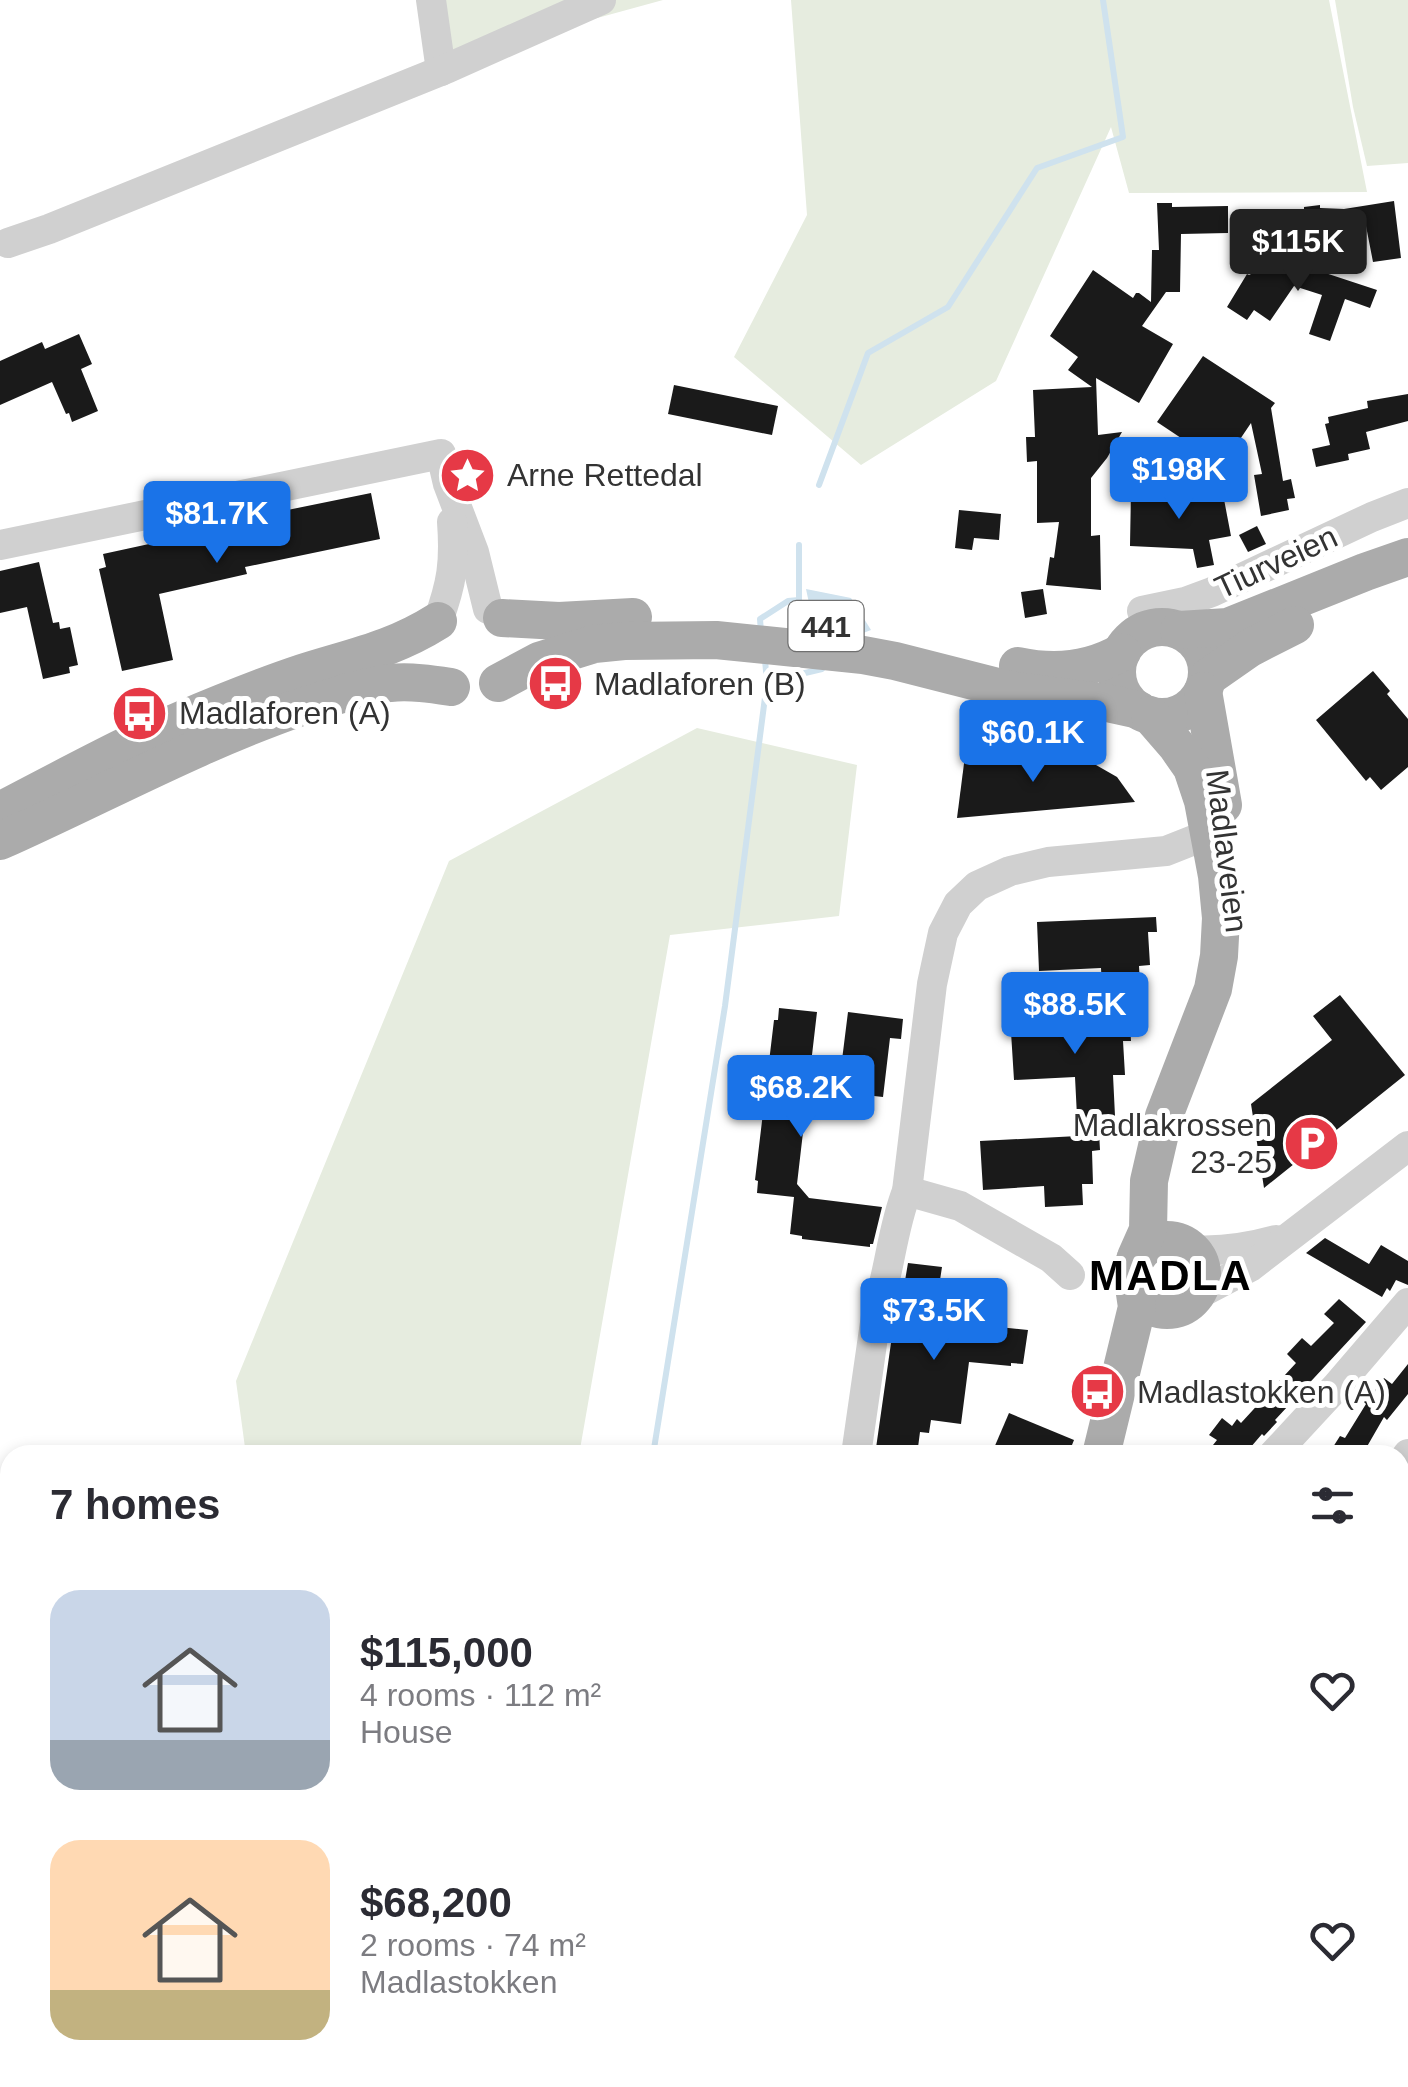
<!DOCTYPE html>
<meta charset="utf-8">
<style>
body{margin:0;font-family:Arial,sans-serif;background:#f2f2f3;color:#2b2b33;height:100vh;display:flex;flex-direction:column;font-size:38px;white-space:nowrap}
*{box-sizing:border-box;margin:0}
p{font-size:32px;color:#7c7c81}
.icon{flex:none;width:55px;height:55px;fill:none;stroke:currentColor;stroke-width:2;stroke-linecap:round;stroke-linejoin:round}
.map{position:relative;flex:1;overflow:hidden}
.sheet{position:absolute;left:0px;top:1445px;width:1410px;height:642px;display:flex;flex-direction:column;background:#fff;border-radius:30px 30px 0 0;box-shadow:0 5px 15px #0003}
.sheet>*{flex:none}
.price{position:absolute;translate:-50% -85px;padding:0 22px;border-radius:10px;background:#1a73e8;color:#fff;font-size:32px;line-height:65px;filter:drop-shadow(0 2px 5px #0008)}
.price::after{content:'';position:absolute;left:50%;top:60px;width:30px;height:22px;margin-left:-15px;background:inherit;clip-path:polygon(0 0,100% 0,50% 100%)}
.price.active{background:#222;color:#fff}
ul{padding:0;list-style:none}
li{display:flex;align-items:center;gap:30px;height:250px;padding:0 50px}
li span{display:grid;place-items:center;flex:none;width:280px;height:200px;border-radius:30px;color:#555}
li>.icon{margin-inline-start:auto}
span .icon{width:120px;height:120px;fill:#fffc;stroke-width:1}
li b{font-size:42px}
h2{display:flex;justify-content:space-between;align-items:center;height:120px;padding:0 50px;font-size:42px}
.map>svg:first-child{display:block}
.green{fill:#e6ecdf}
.water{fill:#cfe2ee}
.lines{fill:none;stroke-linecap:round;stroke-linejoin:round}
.stream{stroke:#cfe2ee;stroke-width:6}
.building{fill:#1a1a1a}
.minor{stroke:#d0d0d0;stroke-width:30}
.major{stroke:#ababab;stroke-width:38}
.labels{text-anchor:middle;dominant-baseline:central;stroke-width:10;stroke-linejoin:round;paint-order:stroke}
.shield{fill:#fff;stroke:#707070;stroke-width:2.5}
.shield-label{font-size:30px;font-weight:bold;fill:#333}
.poi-label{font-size:32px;fill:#333;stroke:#fff;text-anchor:start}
.street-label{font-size:32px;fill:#333;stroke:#fff}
.district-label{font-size:42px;font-weight:bold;letter-spacing:2.5px;fill:#000;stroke:#fff}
</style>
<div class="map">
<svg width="1408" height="2087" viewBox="0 0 1408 2087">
<rect width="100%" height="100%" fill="#fff"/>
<g class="green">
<polygon points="441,0 663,0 451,58"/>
<polygon points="791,0 1329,0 1367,192 1129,193 1111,127 996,381 861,465 734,357 807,215"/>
<polygon points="1335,0 1408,0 1408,163 1367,166 1353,107"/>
<polygon points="697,728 857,765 839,916 670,935 579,1455 246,1455 236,1381 449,861"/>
</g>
<polygon class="water" points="806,589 851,598 871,630 819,650"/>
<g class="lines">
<g class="stream">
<polyline points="819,485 868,353 948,307 1037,168 1123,137 1103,0"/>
<polyline points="799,545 799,600 811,636"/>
<polyline points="761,632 760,619 788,601 799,600"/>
<polyline points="767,682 822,669 820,663"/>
<polyline points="653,1455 725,1006 767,682 765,660"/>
<polyline points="548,2087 549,2078"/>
</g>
</g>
<g class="building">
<polygon points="1394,201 1401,258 1373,262 1366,226 1333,230 1333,236 1297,242 1294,211 1304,210 1304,207 1320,205 1320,208 1344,209"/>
<polygon points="1157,203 1172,203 1172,207 1228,206 1228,233 1181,234 1180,292 1166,292 1142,326 1173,344 1139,403 1096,378 1098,435 1122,432 1107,458 1091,478 1091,536 1100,535 1101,590 1046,585 1050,557 1054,558 1059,522 1037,523 1037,461 1027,462 1026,437 1035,437 1033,390 1092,387 1068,370 1078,357 1050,336 1093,270 1133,298 1136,293 1139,293 1151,302 1152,250 1159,250"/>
<polygon points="1286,260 1377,290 1370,308 1345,299 1330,341 1309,334 1322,295 1294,286 1270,321 1254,310 1247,320 1227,307 1247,274 1249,275 1276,262"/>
<polygon points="79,334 92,364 81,369 98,411 72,422 69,413 66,414 52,382 0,405 0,361 42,342 45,349"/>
<polygon points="1203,356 1275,403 1271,408 1283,481 1291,479 1295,498 1287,499 1289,510 1261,516 1254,475 1262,474 1251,423 1226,460 1201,466 1208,456 1157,422"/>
<polygon points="674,385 778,406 772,435 668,414"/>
<polygon points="1408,394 1408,421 1366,432 1370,449 1348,454 1349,460 1316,467 1312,449 1330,445 1325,424 1329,423 1328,417 1368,408 1367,401"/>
<polygon points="1131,490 1223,494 1231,536 1209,540 1214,565 1197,568 1193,549 1130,546"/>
<polygon points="371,493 380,539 245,567 247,574 159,594 173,660 122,671 99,569 106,567 103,554 264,519 263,515"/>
<polygon points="959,510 1001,514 999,540 974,538 972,550 955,548"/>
<polygon points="1257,526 1266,544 1248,552 1239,535"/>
<polygon points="39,562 53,623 59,622 60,629 70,627 78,665 69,667 70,673 43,679 27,607 0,613 0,571"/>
<polygon points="1043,589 1047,614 1025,618 1021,592"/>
<polygon points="1373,671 1390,691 1387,694 1408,719 1408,767 1381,790 1370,777 1366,781 1316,720"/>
<polygon points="966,748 1096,765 1117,777 1135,802 957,818"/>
<polygon points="1156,917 1157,932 1148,932 1150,965 1139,966 1141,1006 1129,1005 1131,1041 1123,1041 1125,1075 1113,1075 1115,1116 1098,1114 1100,1150 1092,1151 1093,1184 1082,1184 1083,1205 1045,1207 1044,1186 983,1190 980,1141 1078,1136 1075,1077 1014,1080 1011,1032 1104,1027 1101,968 1039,971 1037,922"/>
<polygon points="1340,995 1405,1075 1264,1188 1251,1104 1332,1040 1313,1016"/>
<polygon points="779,1008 817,1012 797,1184 809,1198 882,1207 873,1244 870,1244 870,1247 802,1239 802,1236 790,1234 794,1197 757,1193 758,1181 755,1180 774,1020 778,1020"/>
<polygon points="848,1012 903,1019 901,1039 890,1038 883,1097 838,1092"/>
<polygon points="1325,1238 1369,1264 1381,1245 1408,1261 1408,1285 1396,1280 1390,1291 1387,1288 1382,1297 1306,1253"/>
<polygon points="908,1263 942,1267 935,1313 990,1320 989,1326 1028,1330 1023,1364 1011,1363 1011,1366 969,1362 961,1424 931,1420 929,1433 920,1432 917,1455 875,1455 894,1322 898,1322"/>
<polygon points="1339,1299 1366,1322 1275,1420 1277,1422 1264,1436 1262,1434 1244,1455 1205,1455 1217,1440 1209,1435 1222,1418 1232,1426 1237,1419 1241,1423 1296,1363 1287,1354 1302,1338 1311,1346 1334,1323 1324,1314"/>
<polygon points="1408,1364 1408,1394 1387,1420 1384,1417 1365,1450 1374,1455 1328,1455 1340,1436 1345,1438 1366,1404 1364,1402 1384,1378 1392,1384"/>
<polygon points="1009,1413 1074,1440 1068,1455 991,1455"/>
</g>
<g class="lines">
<g class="minor">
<polyline points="431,0 441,71"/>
<polyline points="8,243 49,229 448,68 601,0"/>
<polyline points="0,545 441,454 448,484 474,552 488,609"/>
<polyline points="1142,611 1185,602 1212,592 1372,517 1408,503"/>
<path d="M 438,621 C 452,583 455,562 452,522"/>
<polyline points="907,1191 960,1206 1051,1258 1070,1275"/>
<path d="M 1192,1250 C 1222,1252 1247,1248 1276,1240"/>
<polyline points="1195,1296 1250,1267 1408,1146"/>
<path d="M 856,1455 L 877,1309 C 890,1270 892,1229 907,1191 L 932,984 L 943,933 L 958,904 L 977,886 L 1010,871 L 1048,862 L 1166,851 L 1209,834"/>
<polyline points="1273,1455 1336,1387 1408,1303"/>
<polyline points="1400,1465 1408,1454"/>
<polyline points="1400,1683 1408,1678"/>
<polyline points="1400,1852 1408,1850"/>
<polyline points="685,2087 707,2078"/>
<polyline points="820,2087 820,2078"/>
<polyline points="1394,2087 1408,2083"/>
</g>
<g class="major">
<polyline points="502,618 559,621 633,617"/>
<circle cx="1162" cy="672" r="45"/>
<polyline points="1179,630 1228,627 1365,572 1408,557"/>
<path d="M 1018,666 C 1055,674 1089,671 1122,652"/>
<polyline points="1207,678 1250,648 1295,625"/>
<polyline points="498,683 539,661 594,644 624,641 716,640 863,655 895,661 1009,690 1107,703 1139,710"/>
<polyline points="1203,691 1223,805"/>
<path d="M 0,811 C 73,773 146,733 222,703 C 249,692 275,682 302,673 C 352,657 392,650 438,621"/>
<path d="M 0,841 C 101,796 197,743 301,707 C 330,698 360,687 390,683 C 411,681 431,684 451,687"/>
<circle cx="1167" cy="1275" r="35"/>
<polyline points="1136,1257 1148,1230 1149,1181 1164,1116 1213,989 1219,956 1221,918 1217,876 1203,801 1192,768 1176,745 1150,715"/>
<polyline points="1101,1455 1137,1307 1134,1287"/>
<polyline points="998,2087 1002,2078"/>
</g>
</g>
<defs>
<symbol id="sight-disc" viewBox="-11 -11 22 22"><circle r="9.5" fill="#e63946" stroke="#fff"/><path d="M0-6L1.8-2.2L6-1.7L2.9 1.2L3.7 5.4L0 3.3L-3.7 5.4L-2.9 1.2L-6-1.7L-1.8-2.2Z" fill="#fff"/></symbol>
<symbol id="bus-disc" viewBox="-11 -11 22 22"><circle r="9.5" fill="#e63946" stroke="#fff"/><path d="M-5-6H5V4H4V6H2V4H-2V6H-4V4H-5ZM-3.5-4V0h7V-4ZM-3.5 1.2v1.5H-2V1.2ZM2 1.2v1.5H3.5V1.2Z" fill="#fff"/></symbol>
<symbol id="parking-disc" viewBox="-11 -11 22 22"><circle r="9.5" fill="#e63946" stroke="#fff"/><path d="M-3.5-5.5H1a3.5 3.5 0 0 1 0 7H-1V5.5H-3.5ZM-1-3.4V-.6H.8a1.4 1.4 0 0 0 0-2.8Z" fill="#fff"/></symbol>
</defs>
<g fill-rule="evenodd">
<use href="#sight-disc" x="436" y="444" width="63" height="63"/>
<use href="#bus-disc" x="524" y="652" width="63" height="63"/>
<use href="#bus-disc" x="108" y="682" width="63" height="63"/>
<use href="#parking-disc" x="1280" y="1112" width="63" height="63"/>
<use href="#bus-disc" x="1066" y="1360" width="63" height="63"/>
</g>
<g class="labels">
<rect class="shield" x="788.5" y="601" width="75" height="50" rx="8"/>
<g class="shield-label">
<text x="826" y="626">441</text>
</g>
<g class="poi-label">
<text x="507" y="475">Arne Rettedal</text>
<text x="594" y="684">Madlaforen (B)</text>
<text x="179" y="713">Madlaforen (A)</text>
<text x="1272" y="1125" text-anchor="end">Madlakrossen<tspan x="1272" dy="37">23-25</tspan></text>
<text x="1137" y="1392">Madlastokken (A)</text>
</g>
<g class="street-label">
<text transform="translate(1276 562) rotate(-25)">Tiurveien</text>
<text transform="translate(1227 851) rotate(83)">Madlaveien</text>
</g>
<g class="district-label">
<text x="1171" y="1275">MADLA</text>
</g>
</g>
</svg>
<b class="price active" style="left:1298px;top:294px">$115K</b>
<b class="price" style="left:1179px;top:522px">$198K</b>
<b class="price" style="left:217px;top:566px">$81.7K</b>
<b class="price" style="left:1033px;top:785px">$60.1K</b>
<b class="price" style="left:1075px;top:1057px">$88.5K</b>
<b class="price" style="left:801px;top:1140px">$68.2K</b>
<b class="price" style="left:934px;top:1363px">$73.5K</b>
<section class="sheet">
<h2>7 homes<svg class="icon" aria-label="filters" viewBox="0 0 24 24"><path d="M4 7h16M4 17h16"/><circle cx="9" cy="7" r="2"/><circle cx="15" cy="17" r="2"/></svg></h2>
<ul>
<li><span style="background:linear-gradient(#c9d6e8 75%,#9aa5b1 0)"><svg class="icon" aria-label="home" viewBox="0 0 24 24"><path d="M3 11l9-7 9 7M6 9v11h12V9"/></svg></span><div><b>$115,000</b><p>4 rooms · 112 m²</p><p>House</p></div><svg class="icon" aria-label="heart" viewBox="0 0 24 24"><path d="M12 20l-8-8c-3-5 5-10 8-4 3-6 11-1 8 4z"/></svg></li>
<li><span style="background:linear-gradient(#ffd9b3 75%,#c2b280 0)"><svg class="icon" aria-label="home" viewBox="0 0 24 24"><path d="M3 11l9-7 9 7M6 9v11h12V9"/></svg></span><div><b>$68,200</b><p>2 rooms · 74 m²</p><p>Madlastokken</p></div><svg class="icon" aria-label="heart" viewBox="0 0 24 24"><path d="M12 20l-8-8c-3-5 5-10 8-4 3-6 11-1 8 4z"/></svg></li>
</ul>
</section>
</div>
